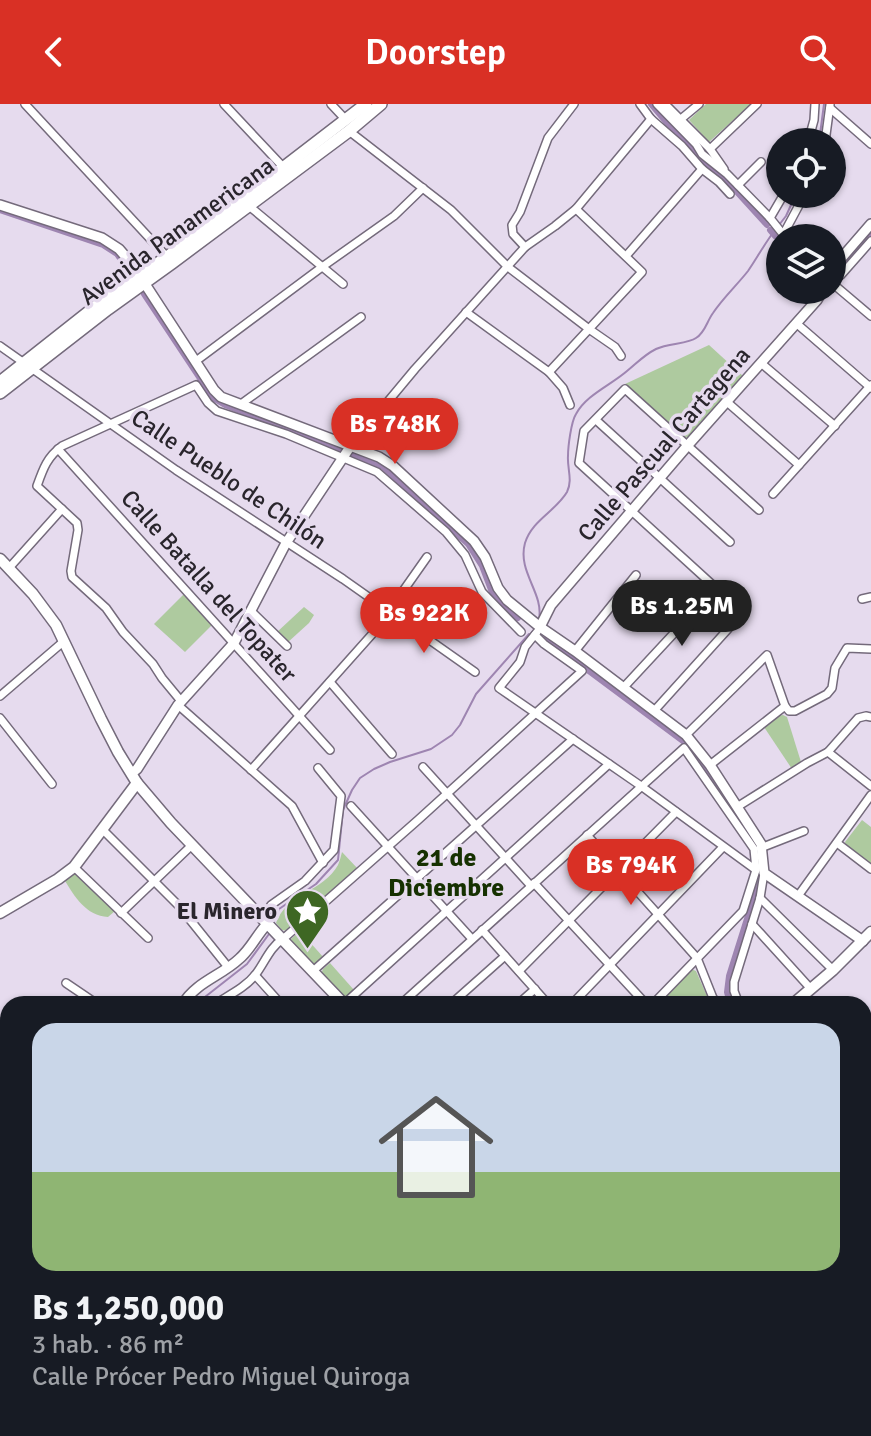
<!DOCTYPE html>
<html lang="es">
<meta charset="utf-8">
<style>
body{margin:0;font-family:Signika,sans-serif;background:#20242c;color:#f1f3f6;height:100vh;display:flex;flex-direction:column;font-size:30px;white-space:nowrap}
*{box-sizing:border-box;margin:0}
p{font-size:26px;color:#9ea1a6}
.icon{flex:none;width:44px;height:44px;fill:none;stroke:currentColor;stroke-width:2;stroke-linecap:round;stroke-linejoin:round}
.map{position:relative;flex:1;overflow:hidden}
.details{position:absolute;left:0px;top:892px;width:872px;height:440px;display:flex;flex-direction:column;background:#171b24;border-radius:24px 24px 0 0;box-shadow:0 2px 6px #0004}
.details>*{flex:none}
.controls{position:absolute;left:766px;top:24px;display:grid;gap:16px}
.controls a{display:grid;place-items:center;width:80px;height:80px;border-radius:50%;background:#171b24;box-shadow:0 2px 6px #0004;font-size:40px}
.price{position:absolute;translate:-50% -68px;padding:0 18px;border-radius:28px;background:#d93025;color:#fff;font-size:26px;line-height:52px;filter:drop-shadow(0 2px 4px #0008)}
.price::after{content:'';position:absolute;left:50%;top:48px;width:24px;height:18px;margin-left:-12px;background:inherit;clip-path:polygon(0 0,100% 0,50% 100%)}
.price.on{background:#222;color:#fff}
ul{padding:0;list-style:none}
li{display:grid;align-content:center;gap:16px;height:424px;padding:0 32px}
li span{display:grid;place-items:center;height:248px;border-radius:24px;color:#555}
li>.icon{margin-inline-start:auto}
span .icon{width:144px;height:144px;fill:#fffc;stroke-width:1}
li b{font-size:34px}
header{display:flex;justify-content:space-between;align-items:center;height:104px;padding:0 32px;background:#d93025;color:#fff;font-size:36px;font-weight:600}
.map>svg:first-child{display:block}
.green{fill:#aeca9f}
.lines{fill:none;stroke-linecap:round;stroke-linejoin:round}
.stream{stroke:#9e85b1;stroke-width:2}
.canal{stroke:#9e85b1;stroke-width:6}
.minor-casing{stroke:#746a7b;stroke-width:10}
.tertiary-casing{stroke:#746a7b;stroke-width:12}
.secondary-casing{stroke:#746a7b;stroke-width:13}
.primary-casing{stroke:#746a7b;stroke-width:14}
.minor{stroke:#fff;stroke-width:7}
.tertiary{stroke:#fff;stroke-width:9}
.secondary{stroke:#fff;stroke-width:10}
.primary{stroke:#fff;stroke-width:11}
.labels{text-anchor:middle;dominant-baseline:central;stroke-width:7;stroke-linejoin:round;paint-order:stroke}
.street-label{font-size:24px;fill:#29252c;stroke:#e6dbee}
.poi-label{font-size:24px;font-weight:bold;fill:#29252c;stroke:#e6dbee;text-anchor:end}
.neighbourhood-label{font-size:26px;font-weight:bold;fill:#163101;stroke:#e6dbee}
</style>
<header><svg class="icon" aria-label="back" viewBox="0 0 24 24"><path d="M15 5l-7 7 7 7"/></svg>Doorstep<svg class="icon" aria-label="search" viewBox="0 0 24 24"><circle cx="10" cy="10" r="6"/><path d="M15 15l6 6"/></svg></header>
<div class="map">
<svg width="871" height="1332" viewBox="0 0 871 1332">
<rect width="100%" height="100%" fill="#e6dbee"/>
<g class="green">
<polygon points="706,0 751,0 709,38 689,16"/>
<polygon points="709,241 743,272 689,332 685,334 625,280"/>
<polygon points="184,490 212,521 185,548 154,520"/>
<polygon points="304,503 314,511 309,519 287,539 276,529"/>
<polygon points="783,611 787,613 801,658 792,665 764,623 777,612"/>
<polygon points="862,716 871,723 871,761 846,742 845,738"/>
<path d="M 342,748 L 358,765 L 287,827 L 282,826 L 276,819 C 286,790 324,787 338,761 C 340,756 341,752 342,748 Z"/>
<path d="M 75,768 L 115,807 L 108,813 C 86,812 74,792 64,775 Z"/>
<polygon points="300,827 324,854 317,861 314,861 292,837 291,835"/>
<polygon points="330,859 354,886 346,893 343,893 321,870 323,865"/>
<polygon points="691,865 696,867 707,892 705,896 701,900 657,900"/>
</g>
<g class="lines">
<g class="stream">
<polyline points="819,38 824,0"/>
<polyline points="779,121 786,112 796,90"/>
<path d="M 539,515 C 544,489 517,468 525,439 C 532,416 556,407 567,388 C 573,376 567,364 568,352 C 568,343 571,318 576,310 C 586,291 611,281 627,267 C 637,259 644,251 656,245 C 668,239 688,240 696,234 C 705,229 707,217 713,209 C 723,194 737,181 748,167 C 757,154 765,139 775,126"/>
<polyline points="273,820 279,805 316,780 338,756 343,706 352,686 360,674 374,665 390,658 431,645 452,631 460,621 476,590 529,530"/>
<polyline points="196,900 247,860 269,830"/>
<polyline points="0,1175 8,1173"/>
</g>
<g class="canal">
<polyline points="651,0 673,26 694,45 700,57 726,76 767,121"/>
<polyline points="0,106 103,141 117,150 131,170"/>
<polyline points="770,126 775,132"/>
<polyline points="832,167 841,164 871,128"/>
<polyline points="144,190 213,294 225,301 383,363 468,440 482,462 493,491 518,514"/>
<polyline points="546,535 691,643 759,746"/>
<polyline points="730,900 727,888 729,872 758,780 760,765"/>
<polyline points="864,955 871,951"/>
</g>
<defs>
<g id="minor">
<polyline points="25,0 167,153"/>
<polyline points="224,0 284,64"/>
<polyline points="331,0 346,16"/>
<polyline points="640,0 651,15 682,42 702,65 719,78 730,90"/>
<polyline points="657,0 696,40 702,50 727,70 770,114 786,134"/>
<polyline points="665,0 710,45 724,65"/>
<polyline points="830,4 871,40"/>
<polyline points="681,15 699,0"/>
<polyline points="349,27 451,106 508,163 589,225 615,243 621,252"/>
<polyline points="808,38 814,16 815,0"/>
<polyline points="825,38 830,1"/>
<polyline points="710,45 757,0"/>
<polyline points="738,81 761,58"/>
<polyline points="249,102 343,180"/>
<polyline points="770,114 784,90"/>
<polyline points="783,131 805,90"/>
<polyline points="525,143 513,130 512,121 520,108 548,34 574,0"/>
<polyline points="626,152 702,65"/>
<polyline points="832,175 841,171 871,137"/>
<polyline points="832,179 871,212"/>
<polyline points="466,208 549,268 563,284 570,301"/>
<polyline points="796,219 871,284"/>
<polyline points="0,242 176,366 343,475 475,568"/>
<polyline points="196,257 322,163 394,112 423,84"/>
<polyline points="761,259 835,322"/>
<polyline points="549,268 642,168 576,105"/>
<polyline points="727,298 799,361"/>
<polyline points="241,300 361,213"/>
<polyline points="596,316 730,438"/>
<polyline points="350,343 415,265 525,143 555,122 576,105 651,15"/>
<polyline points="58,345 330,646"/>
<polyline points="773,390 871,281"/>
<polyline points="9,464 62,405"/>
<polyline points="862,495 871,493"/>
<polyline points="251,507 287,542"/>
<polyline points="389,507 427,453"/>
<polyline points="537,528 525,543 520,558 499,584 641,682 756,766"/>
<polyline points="575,547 636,471"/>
<polyline points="330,578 392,650"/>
<polyline points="624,583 716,484 579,359 584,327 625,285 759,406"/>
<polyline points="0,592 63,538"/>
<path d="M 181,597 L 162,574 L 153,560 L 123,528 L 106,504 L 72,473 L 71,467 L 78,426 L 77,419 L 37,382 C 43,365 47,353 62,342 L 196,281 L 208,299 L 217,307 L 286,330 L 377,368 L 446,428 L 465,451 L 482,488 L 521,528"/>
<polyline points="178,601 292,702 323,759"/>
<polyline points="654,607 738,514"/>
<polyline points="0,614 52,680"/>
<polyline points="686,631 767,551 785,602"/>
<polyline points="828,648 871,682"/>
<polyline points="710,661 785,602 789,607 795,607 827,590 832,584 835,564 847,544 871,545"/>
<polyline points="423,663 531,782"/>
<polyline points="251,666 391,509"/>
<polyline points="351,702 472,835"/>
<polyline points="737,703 807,659 828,648 858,614 866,612 871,613"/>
<polyline points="103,726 179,802 228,863"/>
<polyline points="587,731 697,854 713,894 718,900"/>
<polyline points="837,739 871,765"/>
<polyline points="763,743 804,727"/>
<polyline points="74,763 148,834"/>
<polyline points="534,779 646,900"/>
<polyline points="798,792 871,691"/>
<polyline points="760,794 833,866"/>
<polyline points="121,809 192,741"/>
<polyline points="263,814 271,801 305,777 334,746 341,692 318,664"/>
<polyline points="752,820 811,885"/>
<polyline points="482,826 548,900"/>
<polyline points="313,867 573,635"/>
<polyline points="519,867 676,708"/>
<polyline points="255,871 281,900"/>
<polyline points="66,879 97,900"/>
<path d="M 215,900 C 229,891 245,884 256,870 C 265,858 270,843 283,835 L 418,716 L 582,567 L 544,540 L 535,531"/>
<polyline points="344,900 609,660"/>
<polyline points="401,900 684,644 754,745 756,766 743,807 653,900"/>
<polyline points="451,900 505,852"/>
<polyline points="518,900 535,885"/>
<polyline points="572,900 723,743"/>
<polyline points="739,900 734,887 734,878 760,794 764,769"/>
<polyline points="0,934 8,928"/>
<polyline points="864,947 871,944"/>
<polyline points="864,966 871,960"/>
<polyline points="0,1184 8,1180"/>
<polyline points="0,1254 8,1263"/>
<polyline points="0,1303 8,1297"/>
<polyline points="219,1324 227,1332"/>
<polyline points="387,1324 394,1332"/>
<polyline points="474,1324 481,1332"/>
<polyline points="604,1324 612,1332"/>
<polyline points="668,1324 676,1332"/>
<polyline points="0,1330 2,1332"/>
<polyline points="80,1332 89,1324"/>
<polyline points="162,1332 171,1324"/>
<polyline points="643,1332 652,1324"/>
</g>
<g id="tertiary">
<polyline points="0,101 102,134 119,145 132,160 214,286 221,293 379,353 393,362 474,437 485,453 498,484 507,496 540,523 575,547 686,631 710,661 761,740 764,769 863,837"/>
<polyline points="832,159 838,158 871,120"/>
<polyline points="540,523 551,501 688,341 817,196 823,186"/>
<polyline points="132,669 137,665 178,601 234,539 286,439 350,343"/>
<path d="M 183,900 C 196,878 221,872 239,855 C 251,845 257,830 268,819"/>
<polyline points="0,1164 8,1162"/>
<polyline points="726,1324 733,1332"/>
</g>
<g id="secondary">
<polyline points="0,455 33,490 56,521 101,615 118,648 137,679 171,719 344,900"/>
<polyline points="0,809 58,775 74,763 137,679"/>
<polyline points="793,900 833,866 871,828"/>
<polyline points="294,1332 302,1324"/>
</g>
<g id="primary">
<polyline points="0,278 105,195 167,153 366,0"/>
<polyline points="0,289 108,205 172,159 349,27 381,0"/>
</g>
</defs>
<use href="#minor" class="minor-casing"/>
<use href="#tertiary" class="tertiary-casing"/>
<use href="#secondary" class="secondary-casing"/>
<use href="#primary" class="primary-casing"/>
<use href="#minor" class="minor"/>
<use href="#tertiary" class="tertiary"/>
<use href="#secondary" class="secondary"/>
<use href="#primary" class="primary"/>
</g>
<defs>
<symbol id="sight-pin" viewBox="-11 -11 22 30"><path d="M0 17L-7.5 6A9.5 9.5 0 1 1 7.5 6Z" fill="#3e6723" stroke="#e6dbee"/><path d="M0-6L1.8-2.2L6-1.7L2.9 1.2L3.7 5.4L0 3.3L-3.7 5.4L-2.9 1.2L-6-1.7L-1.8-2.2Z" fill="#fff"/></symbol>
</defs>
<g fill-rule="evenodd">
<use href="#sight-pin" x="282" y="782" width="51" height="69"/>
</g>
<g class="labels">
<g class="street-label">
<text transform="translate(177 127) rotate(-36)">Avenida Panamericana</text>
<text transform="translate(664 340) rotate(-49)">Calle Pascual Cartagena</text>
<text transform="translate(229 375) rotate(34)">Calle Pueblo de Chilón</text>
<text transform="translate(209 482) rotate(48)">Calle Batalla del Topater</text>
</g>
<g class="poi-label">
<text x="277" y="807">El Minero</text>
</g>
<g class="neighbourhood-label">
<text x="446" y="754">21 de<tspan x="446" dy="30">Diciembre</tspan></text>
</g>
</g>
</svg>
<div class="controls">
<a><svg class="icon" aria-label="locate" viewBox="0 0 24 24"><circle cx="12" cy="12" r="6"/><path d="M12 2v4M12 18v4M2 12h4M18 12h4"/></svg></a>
<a><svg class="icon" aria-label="layers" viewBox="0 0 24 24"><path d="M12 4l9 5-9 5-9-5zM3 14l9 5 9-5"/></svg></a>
</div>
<b class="price" style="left:395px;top:362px">Bs 748K</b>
<b class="price on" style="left:682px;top:544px">Bs 1.25M</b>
<b class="price" style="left:424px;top:551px">Bs 922K</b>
<b class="price" style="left:631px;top:803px">Bs 794K</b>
<section class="details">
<ul>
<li><span style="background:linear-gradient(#c9d6e8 60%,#8fb573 0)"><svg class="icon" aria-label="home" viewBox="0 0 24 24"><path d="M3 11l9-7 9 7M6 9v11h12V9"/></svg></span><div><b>Bs 1,250,000</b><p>3 hab. · 86 m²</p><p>Calle Prócer Pedro Miguel Quiroga</p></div></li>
</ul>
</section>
</div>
